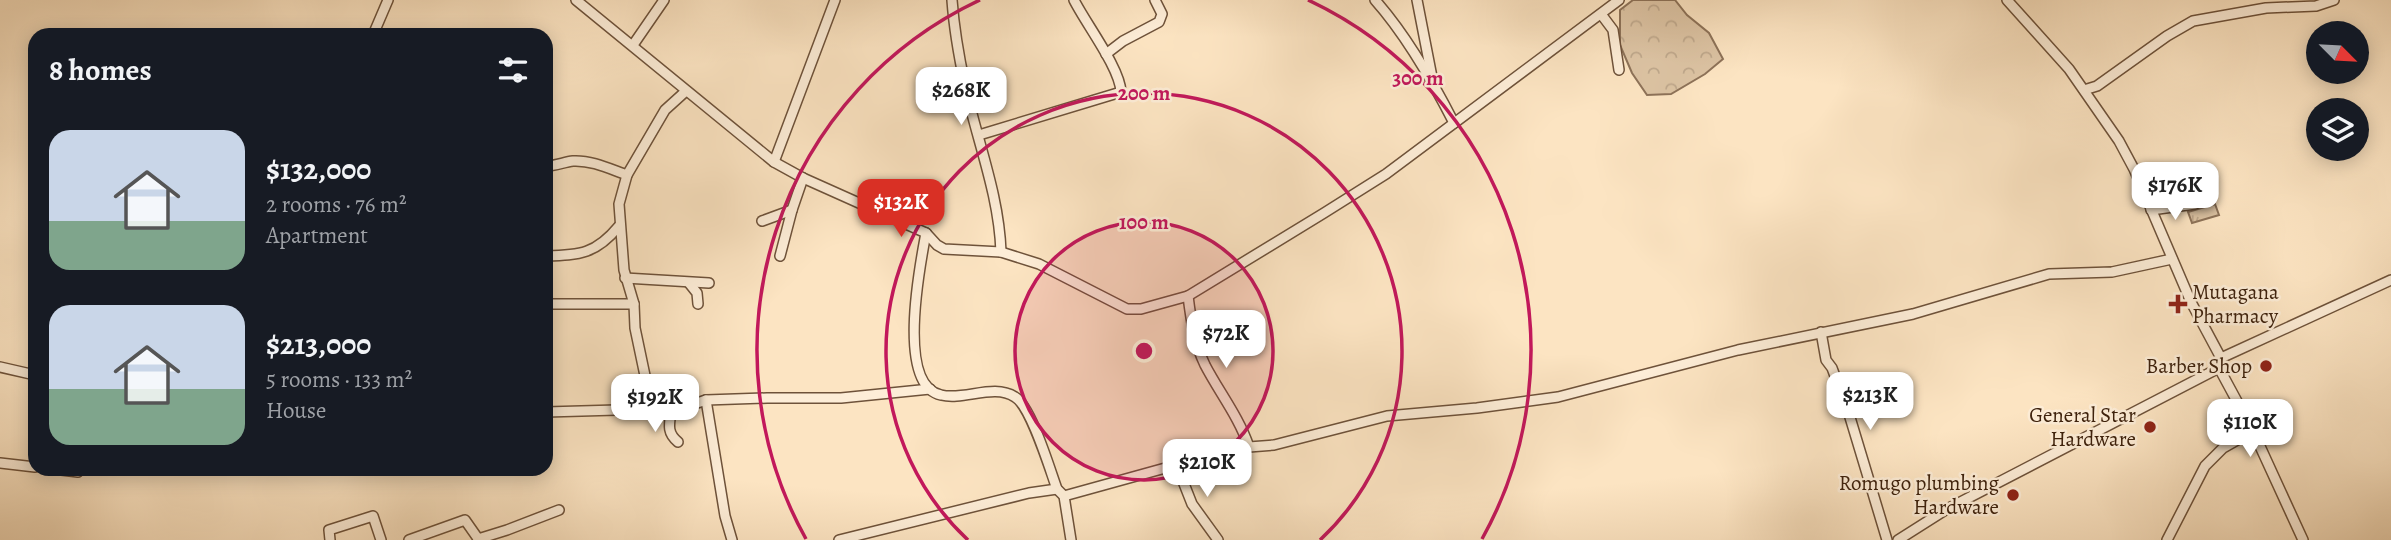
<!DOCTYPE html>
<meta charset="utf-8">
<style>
body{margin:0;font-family:Alegreya,serif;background:#20242c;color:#f1f3f6;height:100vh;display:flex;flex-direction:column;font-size:26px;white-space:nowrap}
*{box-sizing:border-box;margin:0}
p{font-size:23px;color:#9ea1a6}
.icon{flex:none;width:38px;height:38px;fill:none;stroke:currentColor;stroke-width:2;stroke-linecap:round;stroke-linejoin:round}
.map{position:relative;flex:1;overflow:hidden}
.details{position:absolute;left:28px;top:28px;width:525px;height:448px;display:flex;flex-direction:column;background:#171b24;border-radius:21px;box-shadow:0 4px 18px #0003}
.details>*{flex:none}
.needle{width:46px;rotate:114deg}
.tools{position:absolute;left:2306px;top:21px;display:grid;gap:14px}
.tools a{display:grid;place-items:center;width:63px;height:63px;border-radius:50%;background:#171b24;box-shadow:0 4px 18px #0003;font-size:35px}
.price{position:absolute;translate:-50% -60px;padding:0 16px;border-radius:14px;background:#fff;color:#222;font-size:23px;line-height:46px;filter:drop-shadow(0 2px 4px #0008)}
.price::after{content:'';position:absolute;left:50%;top:42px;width:21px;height:16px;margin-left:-10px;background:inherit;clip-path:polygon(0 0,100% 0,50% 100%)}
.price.current{background:#d93025;color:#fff}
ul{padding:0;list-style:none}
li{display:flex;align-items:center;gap:21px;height:175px;padding:0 21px}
li span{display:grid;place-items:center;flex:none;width:196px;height:140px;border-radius:21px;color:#555}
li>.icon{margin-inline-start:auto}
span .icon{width:84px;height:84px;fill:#fffc;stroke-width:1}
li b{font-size:30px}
h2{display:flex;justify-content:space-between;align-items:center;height:84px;padding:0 21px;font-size:30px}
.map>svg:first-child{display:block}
.grass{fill:url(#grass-tufts);stroke:#8d7258;stroke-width:2}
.forest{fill:url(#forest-crowns);stroke:#8d7258;stroke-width:2}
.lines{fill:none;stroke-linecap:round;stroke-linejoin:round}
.minor-casing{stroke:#6e523a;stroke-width:12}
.minor{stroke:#fdedd7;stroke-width:9}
.ring{fill:none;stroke:#c2185b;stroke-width:3.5}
.poi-dot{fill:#8f2418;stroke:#fdedd7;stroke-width:2.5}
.labels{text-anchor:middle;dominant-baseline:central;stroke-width:5;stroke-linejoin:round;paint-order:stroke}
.poi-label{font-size:21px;fill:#3e220d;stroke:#fdedd7;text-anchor:end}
.centre{fill:#c2185b;stroke:#fdedd7;stroke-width:3.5}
.ring-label{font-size:21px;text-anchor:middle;font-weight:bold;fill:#c2185b;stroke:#fdedd7;stroke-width:5;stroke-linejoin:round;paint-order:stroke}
</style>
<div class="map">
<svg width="2391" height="540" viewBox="0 0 2391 540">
<defs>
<pattern id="grass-tufts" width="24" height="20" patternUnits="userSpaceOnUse" patternTransform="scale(1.75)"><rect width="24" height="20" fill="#dcc3a3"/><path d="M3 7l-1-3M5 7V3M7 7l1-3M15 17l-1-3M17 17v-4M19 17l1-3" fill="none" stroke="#bea78b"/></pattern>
<pattern id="forest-crowns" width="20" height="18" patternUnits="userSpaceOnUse" patternTransform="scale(1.75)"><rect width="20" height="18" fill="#dcc3a3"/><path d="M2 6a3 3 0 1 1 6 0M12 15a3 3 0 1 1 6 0" fill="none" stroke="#bea78b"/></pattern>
</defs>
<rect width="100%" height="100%" fill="#fce4c2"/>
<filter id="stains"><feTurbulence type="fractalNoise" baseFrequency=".00286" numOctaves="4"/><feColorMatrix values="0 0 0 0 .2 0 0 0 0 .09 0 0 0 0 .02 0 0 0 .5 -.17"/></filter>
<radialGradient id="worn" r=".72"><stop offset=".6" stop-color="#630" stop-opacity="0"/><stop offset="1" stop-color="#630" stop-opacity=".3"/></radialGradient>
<polygon class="grass" points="2215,204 2219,215 2192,223 2188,212"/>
<polygon class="forest" points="1633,0 1675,0 1687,15 1709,33 1723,59 1705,74 1671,94 1647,95 1632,73 1620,45 1620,10"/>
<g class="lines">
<defs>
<g id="minor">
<path d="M 576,0 L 774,162 L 803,178 L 926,233 C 920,265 896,385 941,395 C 964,401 994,383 1015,397 C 1031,406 1050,470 1057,489 L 1064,496 L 1071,540"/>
<path d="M 952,0 C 954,28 959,57 965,85 C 977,141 999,194 1001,252"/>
<path d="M 1375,0 C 1407,36 1432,80 1454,123"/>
<polyline points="1417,0 1432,77"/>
<polyline points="2007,0 2069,69 2119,141 2134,169 2191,302 2221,358"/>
<polyline points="1601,14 1613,30 1619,70"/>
<polyline points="373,35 388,0"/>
<polyline points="633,45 664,0"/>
<polyline points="1106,54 1123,41 1159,22 1162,14 1155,0"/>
<polyline points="2084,90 2097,86 2167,36 2193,21 2266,8 2316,6 2334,0"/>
<path d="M 979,135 L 1121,92 C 1120,68 1086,24 1074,0"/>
<polyline points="774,162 835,0"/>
<path d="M 546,166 C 556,166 564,162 573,161 C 592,160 610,169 627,175"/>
<polyline points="2151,210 2195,204"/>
<polyline points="762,221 792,210"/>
<polyline points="926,233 937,245 944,249 1001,252 1039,264 1127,309 1141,309 1188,296 1324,213 1386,174 1619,0"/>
<path d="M 546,256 C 580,255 596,254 619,226"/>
<polyline points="780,256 792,210 803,178"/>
<polyline points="625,278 709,283"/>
<polyline points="689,283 697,293 698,304"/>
<path d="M 1188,296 C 1191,320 1194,342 1205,365 C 1219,392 1239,417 1249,447"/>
<polyline points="546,304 634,304"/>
<polyline points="1821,332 1826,360 1832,368 1849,414 1887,540"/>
<polyline points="0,367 35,375"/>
<polyline points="2219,368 2253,431 2303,540"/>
<polyline points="706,400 725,516 732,540"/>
<polyline points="652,409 635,328 634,304 624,270 619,204 627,175 665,110 686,91"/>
<polyline points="546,412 652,409 671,412 706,400 767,398 841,398 930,389"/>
<path d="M 671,412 C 669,425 667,433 678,442"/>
<polyline points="0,463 35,467"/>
<polyline points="1177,466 1192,504 1218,540"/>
<polyline points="53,469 78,472"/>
<polyline points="1064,496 1216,454 1249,447 1274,445 1387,416 1477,408 1558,397 1738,350 1913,314 2049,274 2112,272 2172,259"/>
<polyline points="478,539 507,530 559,510"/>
<polyline points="330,540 329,530 373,516 381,540"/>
<polyline points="409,540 465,520 479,540"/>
<polyline points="839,540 1029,493 1057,489"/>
<polyline points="1898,540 1947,509 2219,368 2221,358 2391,280"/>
<polyline points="2167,540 2205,466 2223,448 2253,431"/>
</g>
</defs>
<use href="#minor" class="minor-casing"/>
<use href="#minor" class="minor"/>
</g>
<circle cx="1144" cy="351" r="129" fill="#c2185b" fill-opacity=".12"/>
<g class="ring">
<circle cx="1144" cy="351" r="129"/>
<path d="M968 540A258 258 0 1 1 1320 540"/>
<path d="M806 539A387 387 0 0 1 980 0M1308 0A387 387 0 0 1 1482 539"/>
</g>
<g class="poi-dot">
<path d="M2174.5 293.5h7v7h7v7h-7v7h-7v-7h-7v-7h7z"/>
<circle cx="2266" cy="366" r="7"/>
<circle cx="2150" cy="427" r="7"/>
<circle cx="2013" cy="495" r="7"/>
</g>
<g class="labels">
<g class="poi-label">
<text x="2192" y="292" text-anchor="start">Mutagana<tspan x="2192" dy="24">Pharmacy</tspan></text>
<text x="2252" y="366">Barber Shop</text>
<text x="2136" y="415">General Star<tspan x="2136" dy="24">Hardware</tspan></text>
<text x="1999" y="483">Romugo plumbing<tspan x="1999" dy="24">Hardware</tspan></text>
</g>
</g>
<circle cx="1144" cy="351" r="10" class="centre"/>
<g class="ring-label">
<text x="1418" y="85">300 m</text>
<text x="1144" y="100">200 m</text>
<text x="1144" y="229">100 m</text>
</g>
<rect width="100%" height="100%" filter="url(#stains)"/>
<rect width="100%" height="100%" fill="url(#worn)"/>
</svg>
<div class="tools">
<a><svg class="needle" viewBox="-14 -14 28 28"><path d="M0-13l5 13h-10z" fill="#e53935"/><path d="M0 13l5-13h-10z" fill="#9ea1a6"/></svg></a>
<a><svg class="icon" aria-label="layers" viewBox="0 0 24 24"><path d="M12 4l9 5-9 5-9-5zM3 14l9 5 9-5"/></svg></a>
</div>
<b class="price" style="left:961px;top:127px">$268K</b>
<b class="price" style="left:2175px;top:222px">$176K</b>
<b class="price current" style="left:901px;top:239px">$132K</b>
<b class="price" style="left:1226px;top:370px">$72K</b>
<b class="price" style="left:1870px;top:432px">$213K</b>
<b class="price" style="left:655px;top:434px">$192K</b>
<b class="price" style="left:2250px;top:459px">$110K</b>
<b class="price" style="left:1207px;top:499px">$210K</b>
<section class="details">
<h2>8 homes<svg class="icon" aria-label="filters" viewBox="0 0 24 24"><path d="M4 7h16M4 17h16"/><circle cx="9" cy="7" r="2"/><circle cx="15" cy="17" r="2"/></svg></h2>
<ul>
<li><span style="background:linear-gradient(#c9d6e8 65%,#7fa58c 0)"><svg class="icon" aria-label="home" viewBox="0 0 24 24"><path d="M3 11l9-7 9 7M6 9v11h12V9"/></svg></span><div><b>$132,000</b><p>2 rooms · 76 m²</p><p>Apartment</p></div></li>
<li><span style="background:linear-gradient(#c9d6e8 60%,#7fa58c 0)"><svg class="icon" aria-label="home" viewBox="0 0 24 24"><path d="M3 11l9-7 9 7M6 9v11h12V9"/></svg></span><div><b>$213,000</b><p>5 rooms · 133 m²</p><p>House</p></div></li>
</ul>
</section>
</div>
